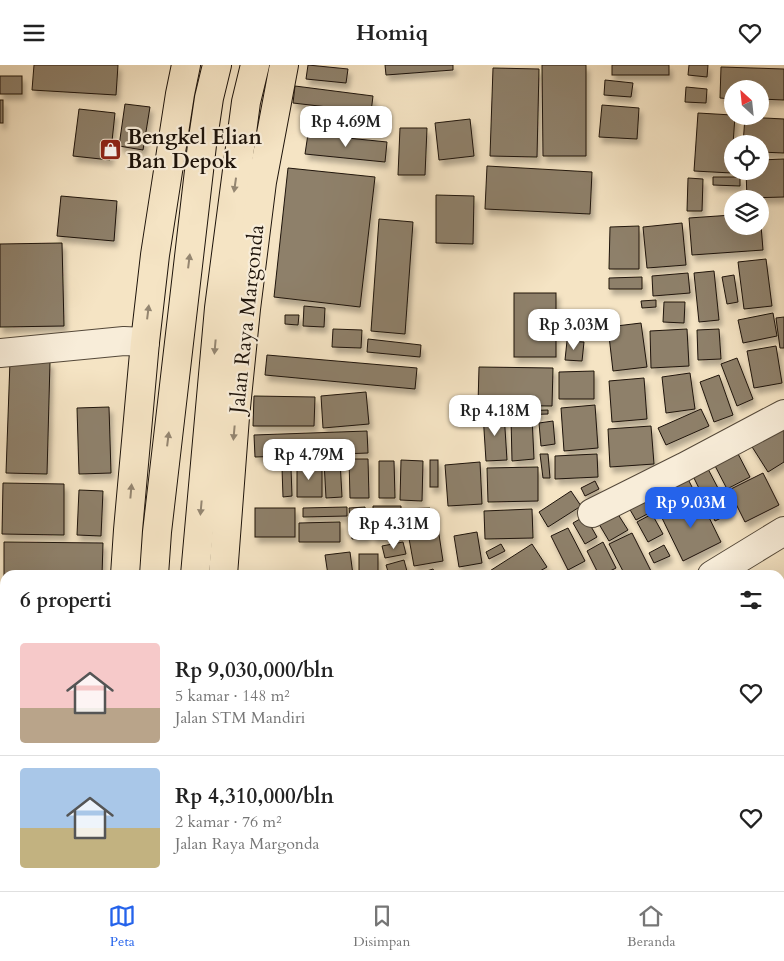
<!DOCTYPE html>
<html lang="id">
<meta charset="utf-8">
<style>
body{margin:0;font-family:Cardo,serif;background:#f6f6f6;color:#222;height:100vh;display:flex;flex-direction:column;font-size:19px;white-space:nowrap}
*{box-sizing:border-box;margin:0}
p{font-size:16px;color:#767676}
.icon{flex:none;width:28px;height:28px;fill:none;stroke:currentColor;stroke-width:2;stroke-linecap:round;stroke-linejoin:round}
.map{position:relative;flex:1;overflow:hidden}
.side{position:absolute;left:0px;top:505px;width:785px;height:321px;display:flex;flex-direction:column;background:#fff;border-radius:15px 15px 0 0;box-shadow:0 5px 20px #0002}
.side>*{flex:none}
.needle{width:32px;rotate:333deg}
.fabs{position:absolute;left:724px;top:15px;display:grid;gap:10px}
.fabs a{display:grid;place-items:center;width:45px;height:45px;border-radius:50%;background:#fff;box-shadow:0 5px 20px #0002;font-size:25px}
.price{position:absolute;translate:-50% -42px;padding:0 11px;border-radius:10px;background:#fff;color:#222;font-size:16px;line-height:32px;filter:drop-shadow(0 1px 2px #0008)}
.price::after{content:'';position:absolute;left:50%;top:30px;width:15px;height:11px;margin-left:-8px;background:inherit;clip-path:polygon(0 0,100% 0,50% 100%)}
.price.current{background:#2563eb;color:#fff}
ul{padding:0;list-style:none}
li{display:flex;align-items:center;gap:15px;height:125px;padding:0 20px}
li+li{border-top:1px solid #e0e0e0}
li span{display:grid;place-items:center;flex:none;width:140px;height:100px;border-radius:5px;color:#555}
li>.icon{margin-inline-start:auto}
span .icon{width:60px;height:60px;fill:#fffc;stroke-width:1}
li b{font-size:21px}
h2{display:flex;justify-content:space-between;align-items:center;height:60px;padding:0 20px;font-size:21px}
header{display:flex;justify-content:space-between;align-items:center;height:65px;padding:0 20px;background:#fff;font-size:22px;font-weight:700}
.tab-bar{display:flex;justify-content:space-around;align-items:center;height:70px;border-top:1px solid #e0e0e0;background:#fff;font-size:14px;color:#767676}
.tab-bar a{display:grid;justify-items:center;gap:2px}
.tab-bar .current{color:#2563eb}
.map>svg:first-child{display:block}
.building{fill:#8e806b;stroke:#1e140b;filter:url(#shadow)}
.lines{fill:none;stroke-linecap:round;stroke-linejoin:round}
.minor-casing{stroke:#544839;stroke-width:30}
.highway-casing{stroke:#1e140b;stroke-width:30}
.minor{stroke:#f8edd9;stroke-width:28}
.highway{stroke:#f5e4c4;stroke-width:28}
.oneway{fill:#948671}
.labels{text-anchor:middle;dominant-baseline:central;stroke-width:4.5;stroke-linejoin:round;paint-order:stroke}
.poi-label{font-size:21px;font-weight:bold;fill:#1e140b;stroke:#f8edd9;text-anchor:start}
.street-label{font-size:21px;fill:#1e140b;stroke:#f8edd9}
</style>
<header><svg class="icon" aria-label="menu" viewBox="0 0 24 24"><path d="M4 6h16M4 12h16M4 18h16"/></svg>Homiq<svg class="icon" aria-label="heart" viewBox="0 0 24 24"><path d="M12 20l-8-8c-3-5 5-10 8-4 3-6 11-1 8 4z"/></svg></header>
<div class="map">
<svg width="784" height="826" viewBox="0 0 784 826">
<defs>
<filter id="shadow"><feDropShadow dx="3" dy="5.5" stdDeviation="2.5" flood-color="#0004"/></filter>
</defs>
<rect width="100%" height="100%" fill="#f5e4c4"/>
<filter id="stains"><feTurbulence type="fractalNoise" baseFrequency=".004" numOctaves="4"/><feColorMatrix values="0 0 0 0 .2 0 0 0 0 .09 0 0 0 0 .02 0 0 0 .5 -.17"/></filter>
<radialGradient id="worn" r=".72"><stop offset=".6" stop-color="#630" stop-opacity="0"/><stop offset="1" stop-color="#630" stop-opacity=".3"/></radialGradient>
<g class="building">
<polygon points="34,0 118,0 116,30 32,25"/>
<polygon points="308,0 348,4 346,18 306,14"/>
<polygon points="385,0 453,0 453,5 386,10"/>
<polygon points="542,0 586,0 586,91 543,91"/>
<rect x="612" y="0" width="57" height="10"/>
<polygon points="689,0 708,0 707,12 688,10"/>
<polygon points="721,2 784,4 784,35 760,34 760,24 732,24 732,34 720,33"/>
<polygon points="493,3 539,4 537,92 490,91"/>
<rect x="0" y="11" width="22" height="18"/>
<polygon points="605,15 633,18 631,32 604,30"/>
<polygon points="295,21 373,31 371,47 293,38"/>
<polygon points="686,22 707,24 706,38 685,37"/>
<rect x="0" y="35" width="3" height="23"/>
<polygon points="125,39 150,42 143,85 119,81"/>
<polygon points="602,40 639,43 637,74 599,72"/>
<polygon points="79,44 115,48 110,95 73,91"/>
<polygon points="698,48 732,50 732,51 735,51 733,79 732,79 732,108 694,106"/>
<polygon points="325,51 373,55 372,62 324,58"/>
<polygon points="745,52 784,54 784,88 760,87 760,79 743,79"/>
<polygon points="470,54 474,91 439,95 435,58"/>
<polygon points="400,63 427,63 425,110 398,110"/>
<polygon points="308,69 387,77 385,97 305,89"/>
<polygon points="784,94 784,132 747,133 746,106 760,106 760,95"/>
<polygon points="487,101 592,107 590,149 485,144"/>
<polygon points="288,103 375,112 360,242 274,232"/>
<polygon points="713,112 740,112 740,121 713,120"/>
<polygon points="688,113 703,114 702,146 687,146"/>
<polygon points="436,130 474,131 473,179 436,178"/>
<polygon points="61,131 117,136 114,176 57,171"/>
<polygon points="760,148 763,185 692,190 689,153 732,150 732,161 760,161"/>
<polygon points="379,154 413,157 405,269 371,266"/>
<polygon points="682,158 686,200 647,203 643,162"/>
<polygon points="639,161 639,204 609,204 610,162"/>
<polygon points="62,178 64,261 0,262 0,179"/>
<polygon points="766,194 772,241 744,244 738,197"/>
<polygon points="714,206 719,255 699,257 694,208"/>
<polygon points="688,208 690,228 653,231 652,211"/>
<polygon points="734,210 738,237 727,239 722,212"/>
<polygon points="642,212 642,224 609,224 609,213"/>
<rect x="514" y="228" width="42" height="64"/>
<polygon points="656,235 656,242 642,243 641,236"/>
<polygon points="664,237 685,237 684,258 663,257"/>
<polygon points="304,241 325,243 324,262 303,261"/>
<polygon points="773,248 777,271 743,278 738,255"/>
<polygon points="560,249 581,250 581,268 559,268"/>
<polygon points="285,250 299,250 298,260 285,259"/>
<polygon points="784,252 784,283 780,283 776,253"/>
<polygon points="641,258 647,302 613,306 608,262"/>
<polygon points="333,264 362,265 361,283 332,282"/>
<polygon points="687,264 689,301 651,303 650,266"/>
<polygon points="719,264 721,294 698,295 697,265"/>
<polygon points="368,274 421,280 420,292 367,287"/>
<polygon points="567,276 584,277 582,296 565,295"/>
<polygon points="776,281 782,318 754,323 747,286"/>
<polygon points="267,290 417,303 415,324 265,310"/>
<polygon points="737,293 753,334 737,341 721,299"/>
<polygon points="10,296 50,297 47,409 6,408"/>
<polygon points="479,302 553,303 552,341 478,340"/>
<polygon points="594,306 594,334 559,334 559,307"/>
<polygon points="690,308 695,344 666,348 662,312"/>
<polygon points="719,310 733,350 714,357 700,317"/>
<polygon points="644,313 647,354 612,357 609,316"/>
<polygon points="366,327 369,359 323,363 321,331"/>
<polygon points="254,331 315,332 314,361 253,361"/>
<polygon points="595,340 598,383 564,386 561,343"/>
<polygon points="109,342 111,408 79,409 77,343"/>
<polygon points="701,344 709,361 666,380 658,363"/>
<polygon points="548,345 548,349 517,350 517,346"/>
<polygon points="504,348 507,395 486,396 483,349"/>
<polygon points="532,352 534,394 512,396 511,353"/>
<polygon points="553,356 555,379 541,381 539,358"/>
<polygon points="784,356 784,397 768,407 749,377"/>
<polygon points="651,361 654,399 610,402 608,364"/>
<polygon points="367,366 368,388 255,392 254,370"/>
<polygon points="735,383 750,412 727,424 712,395"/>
<polygon points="540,389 548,389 550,413 543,413"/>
<polygon points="597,389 598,412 555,414 555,391"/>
<polygon points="349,394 368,394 369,433 350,433"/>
<polygon points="340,395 342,432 326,433 324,396"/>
<polygon points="401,395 423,396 422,436 400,435"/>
<rect x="430" y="395" width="8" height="27"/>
<polygon points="379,396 394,396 395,433 379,433"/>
<polygon points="480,397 482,439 448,441 445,400"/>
<polygon points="297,400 322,401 322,432 297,432"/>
<polygon points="538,402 538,436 488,437 487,403"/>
<polygon points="707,402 731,448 715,456 692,409"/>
<polygon points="282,403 291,403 292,431 283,432"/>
<polygon points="763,408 779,440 745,457 729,425"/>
<polygon points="688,414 693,424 665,439 660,429"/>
<polygon points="595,416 599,424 585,431 581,423"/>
<polygon points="3,418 64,419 64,470 2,469"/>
<polygon points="79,425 103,426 101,471 77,470"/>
<polygon points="571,426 581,441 548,462 539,447"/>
<polygon points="699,432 721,477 683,496 661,451"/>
<polygon points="643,434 651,447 636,455 629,443"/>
<polygon points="373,441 401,441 401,472 373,473"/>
<polygon points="347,442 347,451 303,452 303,443"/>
<polygon points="365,442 367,473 352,474 349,443"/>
<rect x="255" y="443" width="40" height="29"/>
<polygon points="430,443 430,457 404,458 403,444"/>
<polygon points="614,443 628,465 609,476 596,454"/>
<polygon points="532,444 533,473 485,474 484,446"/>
<polygon points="652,449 663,469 648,477 637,457"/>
<polygon points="585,451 597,472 585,479 573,458"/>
<polygon points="340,457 340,477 299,477 299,458"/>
<polygon points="438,463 443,496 414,501 408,468"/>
<polygon points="568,463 585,496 568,505 551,471"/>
<polygon points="477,467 482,498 459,502 454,471"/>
<polygon points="632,468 653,510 625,510 609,479"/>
<polygon points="4,477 103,478 102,510 5,510 5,538 4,538"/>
<polygon points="403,477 406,489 385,493 382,481"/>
<polygon points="603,477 616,503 602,510 599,510 587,486"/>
<polygon points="501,479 505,486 489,494 486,487"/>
<polygon points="532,479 547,502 533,510 486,510 485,509"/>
<polygon points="664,480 670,491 654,498 649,488"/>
<polygon points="350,487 353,510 328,510 325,490"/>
<rect x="359" y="489" width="19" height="21"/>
<polygon points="404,495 408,510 389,510 386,500"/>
<polygon points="433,504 436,510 417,510 417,509"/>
<polygon points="780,522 784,539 784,594 780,595"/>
<rect x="0" y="565" width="5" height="42"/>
<polygon points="5,629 5,653 0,655 0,630"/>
<polygon points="780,657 784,657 784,677 780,678"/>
<polygon points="5,665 5,710 0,712 0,667"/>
<rect x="780" y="686" width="4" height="40"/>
<polygon points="784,731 784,747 780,748 780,732"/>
<polygon points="10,821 33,821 34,826 11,826"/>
<polygon points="42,821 63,821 64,826 43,826"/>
<polygon points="289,821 347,821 349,826 291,826"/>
<polygon points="362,821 388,821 377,826 364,826"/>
<polygon points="412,821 438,821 419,826 413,826"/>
<polygon points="452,821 499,821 501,826 453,826"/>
<polygon points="545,821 557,821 558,826 518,826 518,823"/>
<polygon points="563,821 585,821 585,825 563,826"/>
<polygon points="656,821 689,821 690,824 671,826 657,826"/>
<rect x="693" y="821" width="28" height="5"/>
<polygon points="768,821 768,825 737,826 736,824"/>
</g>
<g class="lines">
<defs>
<g id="minor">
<polyline points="0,288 124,276 145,277"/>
<polyline points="592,448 684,402 784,349"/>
<polyline points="712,510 784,466"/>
<polyline points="0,729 5,727"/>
<polyline points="780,784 784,779"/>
<polyline points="505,821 505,826"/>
<polyline points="777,821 778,826"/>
</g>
<g id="highway">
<polyline points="125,510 128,465 145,277 155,190 180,29 186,0"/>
<polyline points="154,510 157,467 202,80 209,33 217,0"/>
<polyline points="195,510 219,243 246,37 255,0"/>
<polyline points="223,510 235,352 246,244 262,117 284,0"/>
<polyline points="125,821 125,826"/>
<polyline points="152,821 152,826"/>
<polyline points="189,821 190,826"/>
<polyline points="218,821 218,826"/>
</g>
</defs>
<use href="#minor" class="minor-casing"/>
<use href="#highway" class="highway-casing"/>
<use href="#minor" class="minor"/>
<use href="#highway" class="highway"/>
</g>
<defs><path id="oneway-solid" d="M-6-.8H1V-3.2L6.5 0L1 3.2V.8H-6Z" transform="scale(1.25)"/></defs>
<g class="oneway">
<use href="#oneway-solid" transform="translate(235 120) rotate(98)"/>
<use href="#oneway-solid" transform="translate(189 196) rotate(-83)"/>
<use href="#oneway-solid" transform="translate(148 247) rotate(-83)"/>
<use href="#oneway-solid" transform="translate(215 282) rotate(95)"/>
<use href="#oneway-solid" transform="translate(234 368) rotate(95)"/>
<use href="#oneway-solid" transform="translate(168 374) rotate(-83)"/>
<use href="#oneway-solid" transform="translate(131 426) rotate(-85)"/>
<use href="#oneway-solid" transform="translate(201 443) rotate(95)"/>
</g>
<defs>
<symbol id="shop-square" viewBox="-11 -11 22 22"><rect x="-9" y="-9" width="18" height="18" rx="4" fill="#8f2418" stroke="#f8edd9"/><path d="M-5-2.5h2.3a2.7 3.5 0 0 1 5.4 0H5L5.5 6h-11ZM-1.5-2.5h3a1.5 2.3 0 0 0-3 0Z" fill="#fff"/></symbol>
</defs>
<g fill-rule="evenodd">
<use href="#shop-square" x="98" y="72" width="25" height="25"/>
</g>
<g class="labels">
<g class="poi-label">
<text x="127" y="72">Bengkel Elian<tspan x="127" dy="24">Ban Depok</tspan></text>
</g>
<g class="street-label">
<text transform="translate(247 254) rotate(-84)">Jalan Raya Margonda</text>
</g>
</g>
<rect width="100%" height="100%" filter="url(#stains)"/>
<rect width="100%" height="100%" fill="url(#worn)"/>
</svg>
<div class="fabs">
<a><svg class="needle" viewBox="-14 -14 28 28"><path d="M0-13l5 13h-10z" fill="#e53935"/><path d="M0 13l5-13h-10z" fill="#767676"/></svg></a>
<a><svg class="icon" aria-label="locate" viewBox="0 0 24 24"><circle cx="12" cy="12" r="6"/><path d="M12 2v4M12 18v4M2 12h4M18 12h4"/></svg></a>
<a><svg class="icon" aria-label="layers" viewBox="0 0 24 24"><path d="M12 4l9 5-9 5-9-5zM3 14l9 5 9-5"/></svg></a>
</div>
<b class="price" style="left:346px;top:83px">Rp 4.69M</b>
<b class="price" style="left:574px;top:286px">Rp 3.03M</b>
<b class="price" style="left:495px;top:372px">Rp 4.18M</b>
<b class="price" style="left:309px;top:416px">Rp 4.79M</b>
<b class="price current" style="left:691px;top:464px">Rp 9.03M</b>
<b class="price" style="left:394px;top:485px">Rp 4.31M</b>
<section class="side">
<h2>6 properti<svg class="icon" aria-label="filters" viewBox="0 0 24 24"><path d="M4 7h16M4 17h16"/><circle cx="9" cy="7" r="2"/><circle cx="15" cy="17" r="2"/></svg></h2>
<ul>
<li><span style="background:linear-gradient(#f6c9c9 65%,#b9a48a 0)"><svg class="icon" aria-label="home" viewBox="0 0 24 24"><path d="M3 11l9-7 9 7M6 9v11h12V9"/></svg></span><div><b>Rp 9,030,000/bln</b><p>5 kamar · 148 m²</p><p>Jalan STM Mandiri</p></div><svg class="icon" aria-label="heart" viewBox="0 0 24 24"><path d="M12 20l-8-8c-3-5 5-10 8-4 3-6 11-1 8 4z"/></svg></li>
<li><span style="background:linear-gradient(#a9c7e8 60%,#c2b280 0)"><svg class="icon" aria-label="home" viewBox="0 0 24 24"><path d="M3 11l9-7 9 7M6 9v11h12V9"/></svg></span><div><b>Rp 4,310,000/bln</b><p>2 kamar · 76 m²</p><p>Jalan Raya Margonda</p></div><svg class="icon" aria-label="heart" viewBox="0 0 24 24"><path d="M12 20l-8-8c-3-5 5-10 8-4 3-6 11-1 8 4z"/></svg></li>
</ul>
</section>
</div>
<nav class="tab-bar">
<a class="current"><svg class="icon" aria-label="map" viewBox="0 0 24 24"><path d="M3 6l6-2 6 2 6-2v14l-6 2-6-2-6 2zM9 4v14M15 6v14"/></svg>Peta</a>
<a><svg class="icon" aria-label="saved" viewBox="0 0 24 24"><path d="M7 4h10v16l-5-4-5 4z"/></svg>Disimpan</a>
<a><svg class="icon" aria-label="home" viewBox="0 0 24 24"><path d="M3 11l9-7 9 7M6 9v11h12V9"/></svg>Beranda</a>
</nav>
